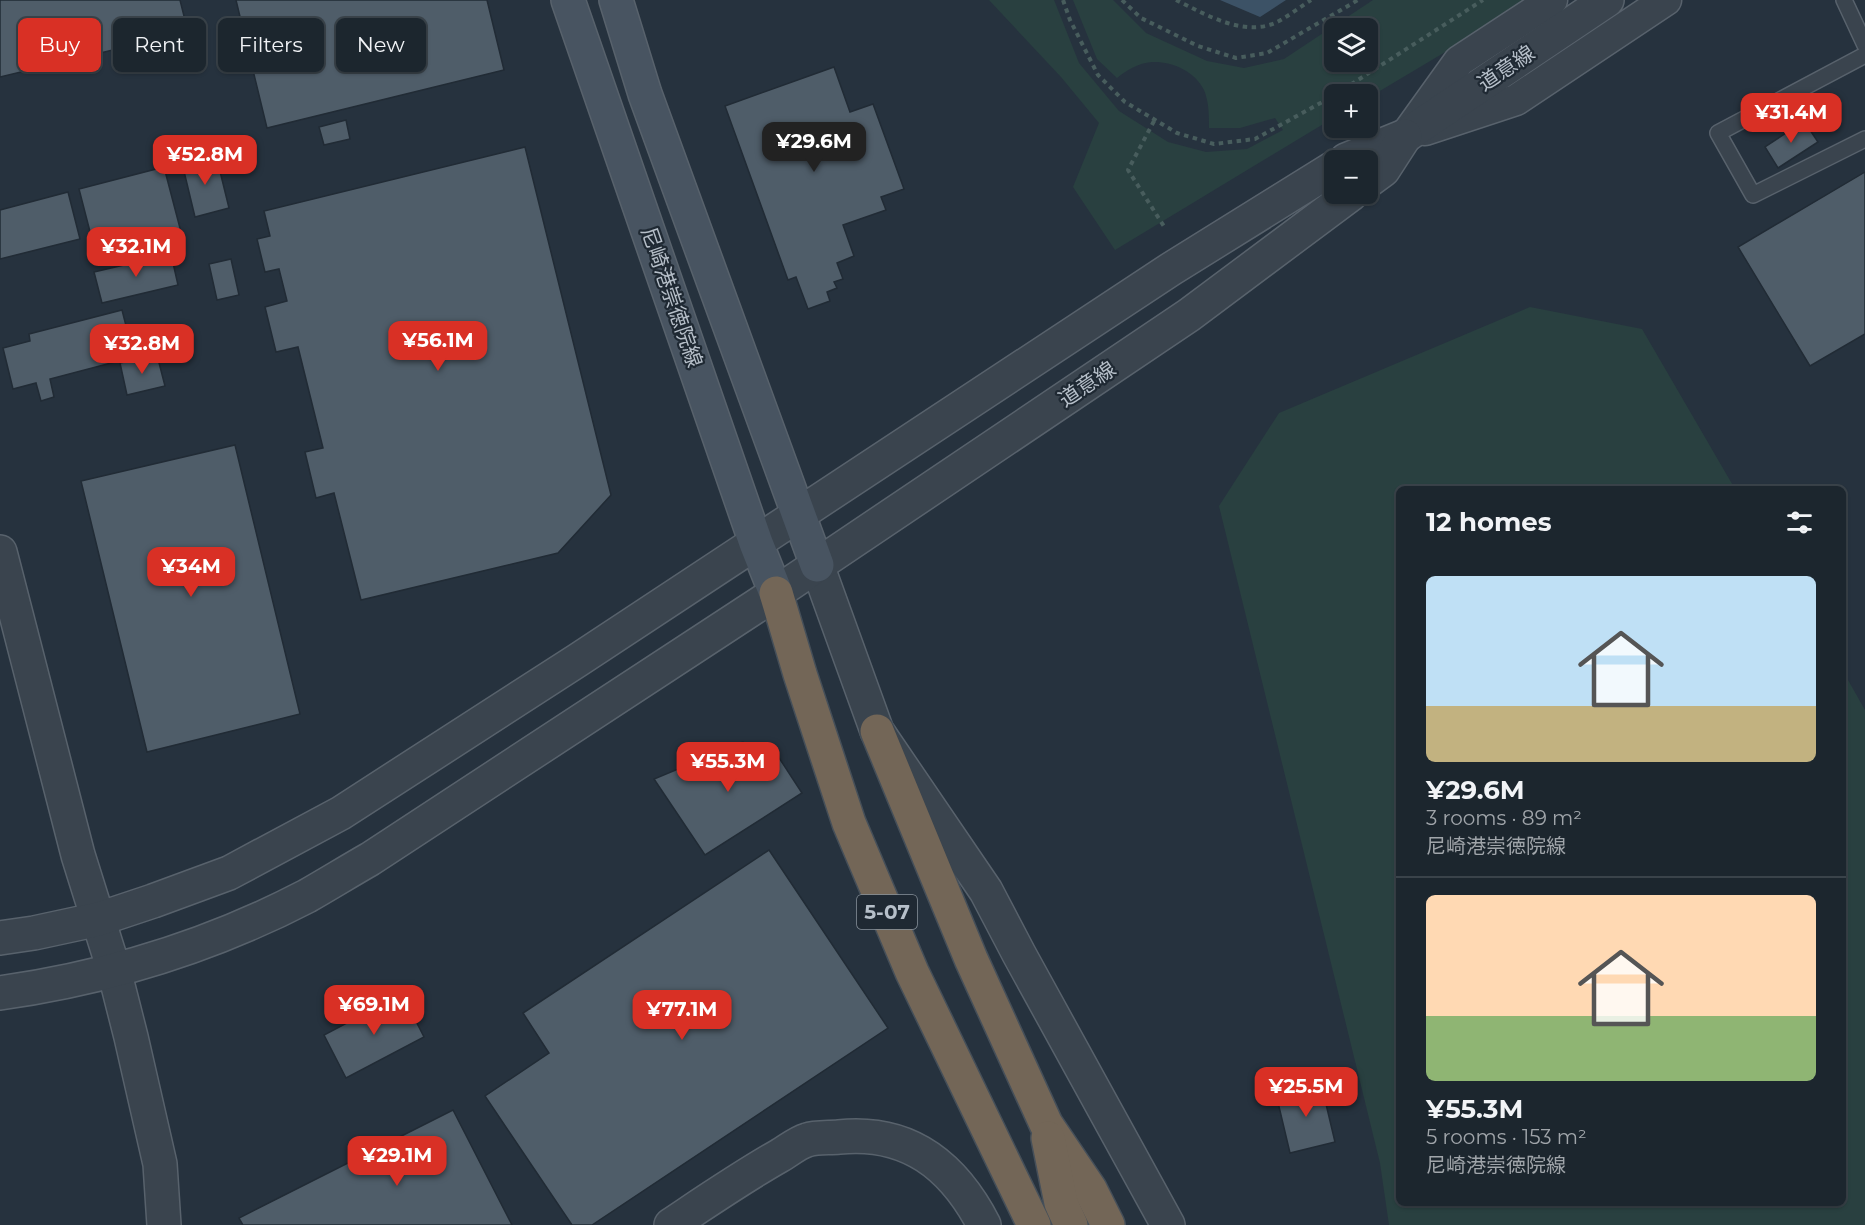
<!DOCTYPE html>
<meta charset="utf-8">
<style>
body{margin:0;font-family:Montserrat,"Noto Sans JP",sans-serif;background:#29323a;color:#f1f3f6;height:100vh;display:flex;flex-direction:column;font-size:22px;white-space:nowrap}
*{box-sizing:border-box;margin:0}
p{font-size:20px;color:#a0a5aa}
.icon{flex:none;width:33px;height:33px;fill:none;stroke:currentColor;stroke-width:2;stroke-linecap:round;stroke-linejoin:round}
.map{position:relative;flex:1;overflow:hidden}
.sheet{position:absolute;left:1396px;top:486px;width:450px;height:720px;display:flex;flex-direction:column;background:#1c262e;border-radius:9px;box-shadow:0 2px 4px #0004,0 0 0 2px #3a434a}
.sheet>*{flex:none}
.guide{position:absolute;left:18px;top:18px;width:570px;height:54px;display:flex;gap:12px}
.controls{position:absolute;left:1324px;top:18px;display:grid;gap:12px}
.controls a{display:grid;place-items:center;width:54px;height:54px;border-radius:9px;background:#1c262e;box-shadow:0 2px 4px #0004,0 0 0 2px #3a434a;font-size:30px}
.price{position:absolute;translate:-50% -51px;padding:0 14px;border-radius:12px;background:#d93025;color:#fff;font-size:20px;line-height:39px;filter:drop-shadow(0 2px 3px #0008)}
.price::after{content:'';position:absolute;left:50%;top:36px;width:18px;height:14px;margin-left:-9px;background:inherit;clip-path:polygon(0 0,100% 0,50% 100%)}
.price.on{background:#222;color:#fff}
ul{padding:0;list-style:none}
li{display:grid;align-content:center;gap:12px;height:318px;padding:0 30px}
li+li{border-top:2px solid #3a434a}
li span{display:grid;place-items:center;height:186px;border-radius:9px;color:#555}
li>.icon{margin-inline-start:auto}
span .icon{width:108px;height:108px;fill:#fffc;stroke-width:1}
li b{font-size:26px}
h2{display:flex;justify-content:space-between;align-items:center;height:72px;padding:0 30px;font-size:26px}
.chip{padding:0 21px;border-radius:9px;background:#1c262e;box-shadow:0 2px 4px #0004,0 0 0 2px #3a434a;font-size:21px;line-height:54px}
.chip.on{background:#d93025;color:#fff}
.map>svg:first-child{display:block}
.green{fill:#294040;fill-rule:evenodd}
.water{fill:#3c5266}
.building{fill:#4f5d69;stroke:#212b35;stroke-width:1.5}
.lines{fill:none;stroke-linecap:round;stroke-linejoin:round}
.service-casing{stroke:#58626c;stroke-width:18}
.minor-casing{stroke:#58626c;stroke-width:33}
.tertiary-casing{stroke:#58626c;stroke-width:36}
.secondary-casing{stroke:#58626c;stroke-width:36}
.motorway-casing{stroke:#454f59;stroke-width:36}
.path{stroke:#485d5d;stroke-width:4;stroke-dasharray:4.5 4.5;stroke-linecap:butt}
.service{stroke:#3a444e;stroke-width:15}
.minor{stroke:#3a444e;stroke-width:30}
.tertiary{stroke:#3a444e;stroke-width:33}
.secondary{stroke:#485461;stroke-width:33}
.motorway{stroke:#736657;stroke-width:33}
.labels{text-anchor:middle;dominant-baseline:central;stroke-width:4.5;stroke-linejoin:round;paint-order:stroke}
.shield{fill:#1f2933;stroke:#89929c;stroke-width:1.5}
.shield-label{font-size:20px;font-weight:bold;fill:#b6bfc9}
.street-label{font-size:21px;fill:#b6bfc9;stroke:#1f2933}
</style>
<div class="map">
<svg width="1865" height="1225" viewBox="0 0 1865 1225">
<rect width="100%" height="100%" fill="#26323e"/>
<g class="green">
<path d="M 989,0 L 1054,0 L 1079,63 L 1119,111 L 1168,142 L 1206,152 L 1247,149 L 1283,130 L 1275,118 L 1240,128 L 1209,128 C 1209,115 1209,102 1204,90 C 1195,71 1171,61 1152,62 C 1138,63 1127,70 1117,78 L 1097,59 L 1073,0 L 1113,0 L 1146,33 L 1207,61 L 1244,68 L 1284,59 L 1373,0 L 1526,0 L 1457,45 L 1368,98 L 1368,94 L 1335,94 L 1335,117 L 1115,250 L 1073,187 L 1099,123 L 1061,77 ZM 1335,28 L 1368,28 L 1368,62 L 1335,62 Z"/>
<polygon points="1530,307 1642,329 1735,489 1400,489 1400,1203 1844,1203 1844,673 1865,710 1865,1225 1389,1225 1380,1163 1219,506 1279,413"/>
</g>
<polygon class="water" points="1220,0 1286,0 1260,17"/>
<g class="building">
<polygon points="0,0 180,0 188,32 0,77"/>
<polygon points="236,0 487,0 504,70 267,128"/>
<polygon points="834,67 850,112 873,104 904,189 881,197 886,210 843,225 854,256 837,263 843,279 834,282 837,288 827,292 830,301 808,309 796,277 788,280 725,106"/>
<polygon points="346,120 350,139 324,145 319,127"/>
<polygon points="1804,121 1818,142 1778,168 1765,147"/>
<polygon points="525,147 611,495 558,553 361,600 334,493 316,498 305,452 323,448 298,347 276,352 265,307 287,301 279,269 265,272 257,239 270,236 264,211"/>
<polygon points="216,155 229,208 195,217 182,163"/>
<polygon points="164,167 181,232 96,255 79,189"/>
<polygon points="1865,172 1865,334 1810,366 1738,247"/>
<polygon points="68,192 80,239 0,259 0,210"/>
<polygon points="171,254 178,285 102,303 94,272"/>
<polygon points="231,259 239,295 217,300 209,264"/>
<polygon points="122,310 134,357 50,379 54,397 41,401 36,383 13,389 3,348 30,341 29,334"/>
<polygon points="157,355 165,386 127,395 120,363"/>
<polygon points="235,445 300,714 147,752 81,481"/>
<polygon points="743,742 752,755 770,744 802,793 705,855 654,779"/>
<polygon points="769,850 888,1028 592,1225 572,1225 485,1096 549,1053 523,1013"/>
<polygon points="402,994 424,1037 346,1078 324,1035"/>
<polygon points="1321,1083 1335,1142 1290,1153 1276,1094"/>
<polygon points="453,1110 512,1225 243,1225 239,1218"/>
</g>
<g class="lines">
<defs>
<g id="service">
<polyline points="1844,0 1865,45"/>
<polyline points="1865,55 1718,133 1753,195 1865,139"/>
</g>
<g id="minor">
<polyline points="1425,130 1516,100 1666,0"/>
<polyline points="1408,132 1459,61 1552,0"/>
</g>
<g id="tertiary">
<polyline points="1346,160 1405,136 1607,0"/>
<polyline points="1368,181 1383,170 1405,136"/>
<polyline points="0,552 78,855 114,970 131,1037 160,1164 164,1225"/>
<polyline points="817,565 877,731 986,891 1019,954 1168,1225"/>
<polyline points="0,938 34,933 99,919 153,901 229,873 341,813 578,660 1171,269 1335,167"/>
<path d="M 0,993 C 107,978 211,946 307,896 C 328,884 349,871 370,859 L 776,593 L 1189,315 L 1351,194"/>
<path d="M 671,1225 C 707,1201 742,1177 779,1156 C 788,1151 797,1143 807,1140 C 816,1137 829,1138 839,1137 C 908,1130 953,1165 984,1225"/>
</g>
<g id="secondary">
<polyline points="568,0 756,543 776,593"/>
<polyline points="616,0 645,94 817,565"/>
</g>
<g id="motorway">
<polyline points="776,593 800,674 849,823 912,972 1034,1225"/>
<polyline points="877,731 971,959 1046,1124 1090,1189 1108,1225"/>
<polyline points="1048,1138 1061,1203 1071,1225"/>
</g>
</defs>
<use href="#service" class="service-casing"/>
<use href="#minor" class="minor-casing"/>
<use href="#tertiary" class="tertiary-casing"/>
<use href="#secondary" class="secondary-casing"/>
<use href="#motorway" class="motorway-casing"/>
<g class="path">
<polyline points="1063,0 1070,20 1098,75 1125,102 1177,133 1214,144 1255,139 1335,95"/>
<polyline points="1122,0 1141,18 1198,46 1236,58 1267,53 1358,0"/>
<path d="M 1176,0 C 1205,14 1246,39 1279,21 C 1290,15 1300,7 1311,0"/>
<polyline points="1336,94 1483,0"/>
<polyline points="1154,121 1128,170 1165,228"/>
</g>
<use href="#service" class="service"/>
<use href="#minor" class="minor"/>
<use href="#tertiary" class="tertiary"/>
<use href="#secondary" class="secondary"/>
<use href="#motorway" class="motorway"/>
</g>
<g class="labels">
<rect class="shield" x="857" y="895" width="60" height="34" rx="4.5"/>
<g class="shield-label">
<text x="887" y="912">5-07</text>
</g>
<g class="street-label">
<text transform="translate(1506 68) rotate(-34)">道意線</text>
<text transform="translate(672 297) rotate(71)">尼崎港崇徳院線</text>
<text transform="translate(1087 384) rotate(-34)">道意線</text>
</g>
</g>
</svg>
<div class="controls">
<a><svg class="icon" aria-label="layers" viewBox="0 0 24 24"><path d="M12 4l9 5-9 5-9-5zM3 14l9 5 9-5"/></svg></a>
<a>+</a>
<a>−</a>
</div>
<b class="price" style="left:1791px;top:144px">¥31.4M</b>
<b class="price on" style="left:814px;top:173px">¥29.6M</b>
<b class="price" style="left:205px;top:186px">¥52.8M</b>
<b class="price" style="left:136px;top:278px">¥32.1M</b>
<b class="price" style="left:438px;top:372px">¥56.1M</b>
<b class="price" style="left:142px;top:375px">¥32.8M</b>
<b class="price" style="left:191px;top:598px">¥34M</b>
<b class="price" style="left:728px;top:793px">¥55.3M</b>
<b class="price" style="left:374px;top:1036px">¥69.1M</b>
<b class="price" style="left:682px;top:1041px">¥77.1M</b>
<b class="price" style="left:1306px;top:1118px">¥25.5M</b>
<b class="price" style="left:397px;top:1187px">¥29.1M</b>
<div class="guide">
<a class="chip on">Buy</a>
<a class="chip">Rent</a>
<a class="chip">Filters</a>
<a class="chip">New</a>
</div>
<section class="sheet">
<h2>12 homes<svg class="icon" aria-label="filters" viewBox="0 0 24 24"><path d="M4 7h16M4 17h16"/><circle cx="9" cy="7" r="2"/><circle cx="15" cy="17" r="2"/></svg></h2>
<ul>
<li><span style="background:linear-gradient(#bfe0f5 70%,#c2b280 0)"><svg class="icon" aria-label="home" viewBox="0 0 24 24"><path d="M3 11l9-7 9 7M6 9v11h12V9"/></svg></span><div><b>¥29.6M</b><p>3 rooms · 89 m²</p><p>尼崎港崇徳院線</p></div></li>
<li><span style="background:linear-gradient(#ffd9b3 65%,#8fb573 0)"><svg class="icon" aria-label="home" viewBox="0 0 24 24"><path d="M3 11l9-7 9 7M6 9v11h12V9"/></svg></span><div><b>¥55.3M</b><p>5 rooms · 153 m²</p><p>尼崎港崇徳院線</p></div></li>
</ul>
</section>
</div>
